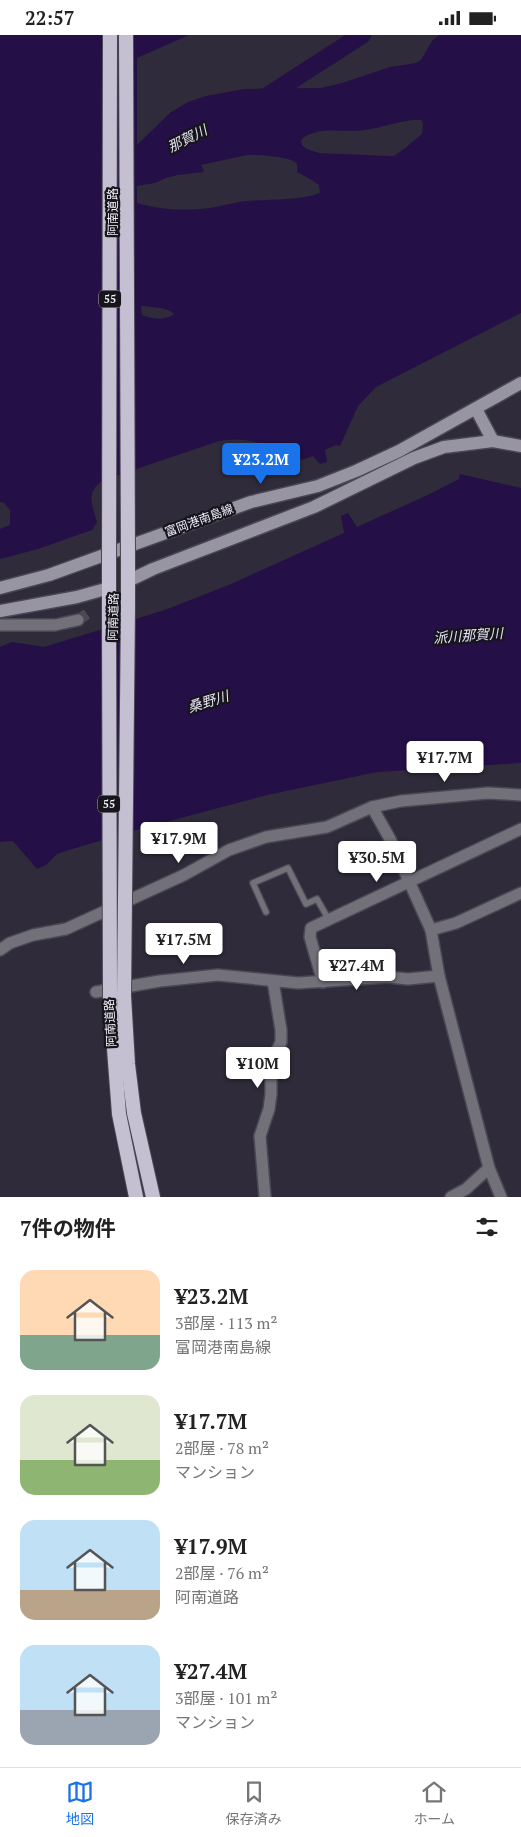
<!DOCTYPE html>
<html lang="ja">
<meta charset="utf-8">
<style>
body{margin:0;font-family:"PT Serif","Noto Sans JP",serif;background:#f6f6f6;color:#222;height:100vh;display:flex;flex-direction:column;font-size:19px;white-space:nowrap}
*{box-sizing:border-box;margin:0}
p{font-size:16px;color:#767676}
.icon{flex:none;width:28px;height:28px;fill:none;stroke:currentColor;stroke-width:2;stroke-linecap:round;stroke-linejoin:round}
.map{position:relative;height:1162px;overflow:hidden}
.side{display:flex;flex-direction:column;background:#fff;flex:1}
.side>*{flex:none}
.price{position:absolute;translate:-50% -42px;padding:0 11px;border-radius:5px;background:#fff;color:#222;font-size:16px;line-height:32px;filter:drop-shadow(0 1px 2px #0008)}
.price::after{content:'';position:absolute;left:50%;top:30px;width:15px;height:11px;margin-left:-8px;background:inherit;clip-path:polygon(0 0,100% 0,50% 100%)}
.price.active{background:#1a73e8;color:#fff}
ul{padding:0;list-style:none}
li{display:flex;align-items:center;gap:15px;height:125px;padding:0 20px}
li span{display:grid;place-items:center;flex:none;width:140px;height:100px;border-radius:15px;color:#555}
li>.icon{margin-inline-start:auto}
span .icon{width:60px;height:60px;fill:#fffc;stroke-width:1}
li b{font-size:21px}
h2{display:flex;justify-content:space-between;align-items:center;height:60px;padding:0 20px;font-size:21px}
.status{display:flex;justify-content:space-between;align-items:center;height:35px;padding:0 25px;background:#fff;direction:ltr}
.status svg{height:14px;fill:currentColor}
.tab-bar{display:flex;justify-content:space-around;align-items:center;height:70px;border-top:1px solid #e0e0e0;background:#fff;font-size:14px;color:#767676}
.tab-bar a{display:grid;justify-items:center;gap:2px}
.tab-bar .active{color:#1a73e8}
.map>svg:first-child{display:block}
.water{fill:#240f46;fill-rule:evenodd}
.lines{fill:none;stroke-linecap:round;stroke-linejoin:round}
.river{stroke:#240f46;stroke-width:18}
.minor-tunnel{stroke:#4c4957;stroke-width:11;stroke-dasharray:11 5.5;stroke-linecap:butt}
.service-casing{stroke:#4a4755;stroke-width:8}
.minor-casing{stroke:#4a4755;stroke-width:14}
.secondary-casing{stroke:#4a4755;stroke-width:15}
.trunk-casing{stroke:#4a4755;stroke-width:16}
.service{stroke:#727078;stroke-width:5.5}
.minor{stroke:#727078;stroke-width:11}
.secondary{stroke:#9895a2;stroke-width:12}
.trunk{stroke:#c4bfd1;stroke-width:14}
.trunk-bridge-casing{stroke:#4a4755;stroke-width:16;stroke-linecap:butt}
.trunk-bridge{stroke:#c4bfd1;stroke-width:14}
.labels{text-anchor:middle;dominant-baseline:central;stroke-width:4.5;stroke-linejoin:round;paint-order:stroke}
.shield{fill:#16151b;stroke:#b0aeb7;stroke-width:1}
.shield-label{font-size:11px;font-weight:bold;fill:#f2f0fa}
.street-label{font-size:12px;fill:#f2f0fa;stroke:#16151b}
.water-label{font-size:14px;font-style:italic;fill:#e3dff1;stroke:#16151b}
</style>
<div class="status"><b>22:57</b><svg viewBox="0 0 49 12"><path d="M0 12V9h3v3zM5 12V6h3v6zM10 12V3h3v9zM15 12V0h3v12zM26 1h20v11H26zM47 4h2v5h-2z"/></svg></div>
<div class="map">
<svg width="521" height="1162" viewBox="0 0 521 1162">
<rect width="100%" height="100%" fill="#2f2b3a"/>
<g class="water">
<path d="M 0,0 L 189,0 L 137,23 L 137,110 L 171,77 L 188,67 L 206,61 L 244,54 L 321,53 L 342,48 L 390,32 L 416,28 L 421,25 L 432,6 L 439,0 L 521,0 L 521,278 L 376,352 L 358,371 L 340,411 L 336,410 L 325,415 L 327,427 L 320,429 L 313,421 L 302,425 C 272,412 246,398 213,408 L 104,445 C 85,456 92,469 97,487 L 92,495 L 38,514 L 0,524 L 0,494 L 10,490 L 10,475 L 4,468 L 0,467 ZM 413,85 L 421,85 L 423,88 L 422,99 L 404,114 L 394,121 L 390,121 L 319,118 L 307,114 L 302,110 L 301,105 C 315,90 347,98 366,95 C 382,92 397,87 413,85 ZM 247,120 C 258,120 291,121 297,129 L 297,137 L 310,144 L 319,150 L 320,158 C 300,166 269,164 247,166 C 235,167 222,171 210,173 C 186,176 160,175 137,168 L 137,151 L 155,148 L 166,143 L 178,140 L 203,137 L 204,136 L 201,130 ZM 141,271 C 151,272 168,272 174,279 C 165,286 152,284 142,280 Z"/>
<polygon points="460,439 521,453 521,728 377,737 267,760 143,793 69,815 57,819 46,830 37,834 13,806 0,807 0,612 12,607 44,612 165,575 231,549 344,498 341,481 348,478 357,492 430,459 459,444"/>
</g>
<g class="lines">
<polyline class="river" points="261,65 362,0"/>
<polyline class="minor-tunnel" points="78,585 87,579"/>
<defs>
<polyline id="service" points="266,877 253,848 288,833 306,869 317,864 329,885"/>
<g id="minor">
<polyline points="0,590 55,590 78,585"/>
<polyline points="372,772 390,804 431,895 439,941 489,1133 501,1162"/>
<polyline points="431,895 456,888 521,858"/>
<polyline points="0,915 10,908 33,900 66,894 184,840 229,815 266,802 327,792 372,772 401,766 488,758 521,760"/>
<polyline points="323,947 310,902 311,893 521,794"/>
<polyline points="96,957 160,946 218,940 298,948 388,942 408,944 439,941"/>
<polyline points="265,1162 260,1101 269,1074 271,1059 271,1029 281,1007 281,995 273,946"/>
<polyline points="451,1162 466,1154 489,1133"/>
</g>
<g id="secondary">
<polyline points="476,374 493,406"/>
<polyline points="128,546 153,534 314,472 414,423 444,412 493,406 521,411"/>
<polyline points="0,553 49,540 251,467 318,451 356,436 399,416 521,348"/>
<polyline points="0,576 77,562 109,553"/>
</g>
<g id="trunk">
<polyline points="128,572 128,524"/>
<polyline points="109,577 109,528"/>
<polyline points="124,961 128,1029 134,1078 153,1162"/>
<polyline points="110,962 119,1079 136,1162"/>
</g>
</defs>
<use href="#service" class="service-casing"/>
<use href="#minor" class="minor-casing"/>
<use href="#secondary" class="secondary-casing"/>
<use href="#trunk" class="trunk-casing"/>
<use href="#service" class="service"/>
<use href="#minor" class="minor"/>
<use href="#secondary" class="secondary"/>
<use href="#trunk" class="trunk"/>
<defs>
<g id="trunk-bridge">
<polyline points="126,0 128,524"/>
<polyline points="109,528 110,0"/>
<polyline points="109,577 110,962"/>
<polyline points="124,961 128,572"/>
</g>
</defs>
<use href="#trunk-bridge" class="trunk-bridge-casing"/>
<use href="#trunk-bridge" class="trunk-bridge"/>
</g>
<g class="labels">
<g class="shield">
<rect x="99" y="255.5" width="22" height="17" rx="4"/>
<rect x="98" y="760.5" width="22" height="17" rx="4"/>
</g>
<g class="shield-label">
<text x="110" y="264">55</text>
<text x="109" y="769">55</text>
</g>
<g class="street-label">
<text transform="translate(112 177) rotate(-90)">阿南道路</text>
<text transform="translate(199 485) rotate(-20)">富岡港南島線</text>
<text transform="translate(113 582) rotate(-89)">阿南道路</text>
<text transform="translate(110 988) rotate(-93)">阿南道路</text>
</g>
<g class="water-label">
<text transform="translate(187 103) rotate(-27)">那賀川</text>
<text transform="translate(468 600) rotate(-4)">派川那賀川</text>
<text transform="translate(208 666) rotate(-17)">桑野川</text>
</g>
</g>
</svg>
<b class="price active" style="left:261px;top:450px">¥23.2M</b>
<b class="price" style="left:445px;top:748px">¥17.7M</b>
<b class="price" style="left:179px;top:829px">¥17.9M</b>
<b class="price" style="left:377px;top:848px">¥30.5M</b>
<b class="price" style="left:184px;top:930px">¥17.5M</b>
<b class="price" style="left:357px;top:956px">¥27.4M</b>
<b class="price" style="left:258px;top:1054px">¥10M</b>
</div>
<section class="side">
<h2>7件の物件<svg class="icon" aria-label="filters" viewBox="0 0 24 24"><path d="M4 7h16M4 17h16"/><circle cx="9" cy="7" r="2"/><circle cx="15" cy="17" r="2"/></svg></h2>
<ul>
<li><span style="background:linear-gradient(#ffd9b3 65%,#7fa58c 0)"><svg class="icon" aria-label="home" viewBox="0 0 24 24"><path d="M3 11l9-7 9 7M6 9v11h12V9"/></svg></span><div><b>¥23.2M</b><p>3部屋 · 113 m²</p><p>富岡港南島線</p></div></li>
<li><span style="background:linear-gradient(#dfe7d0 65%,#8fb573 0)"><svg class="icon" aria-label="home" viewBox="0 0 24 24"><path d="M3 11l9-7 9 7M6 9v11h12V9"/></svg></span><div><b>¥17.7M</b><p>2部屋 · 78 m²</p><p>マンション</p></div></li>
<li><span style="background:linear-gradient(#bfe0f5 70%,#b9a48a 0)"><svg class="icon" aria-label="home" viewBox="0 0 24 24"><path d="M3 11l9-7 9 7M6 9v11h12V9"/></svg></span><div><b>¥17.9M</b><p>2部屋 · 76 m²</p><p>阿南道路</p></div></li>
<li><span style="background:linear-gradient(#bfe0f5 65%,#9aa5b1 0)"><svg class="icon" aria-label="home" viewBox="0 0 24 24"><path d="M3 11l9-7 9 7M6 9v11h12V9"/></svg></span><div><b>¥27.4M</b><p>3部屋 · 101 m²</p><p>マンション</p></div></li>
</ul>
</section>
<nav class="tab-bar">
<a class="active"><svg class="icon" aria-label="map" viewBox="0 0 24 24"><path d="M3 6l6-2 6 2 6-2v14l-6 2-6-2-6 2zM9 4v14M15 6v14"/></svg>地図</a>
<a><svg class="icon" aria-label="saved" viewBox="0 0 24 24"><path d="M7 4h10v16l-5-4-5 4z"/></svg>保存済み</a>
<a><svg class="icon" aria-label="home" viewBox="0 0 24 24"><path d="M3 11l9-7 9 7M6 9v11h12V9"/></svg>ホーム</a>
</nav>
